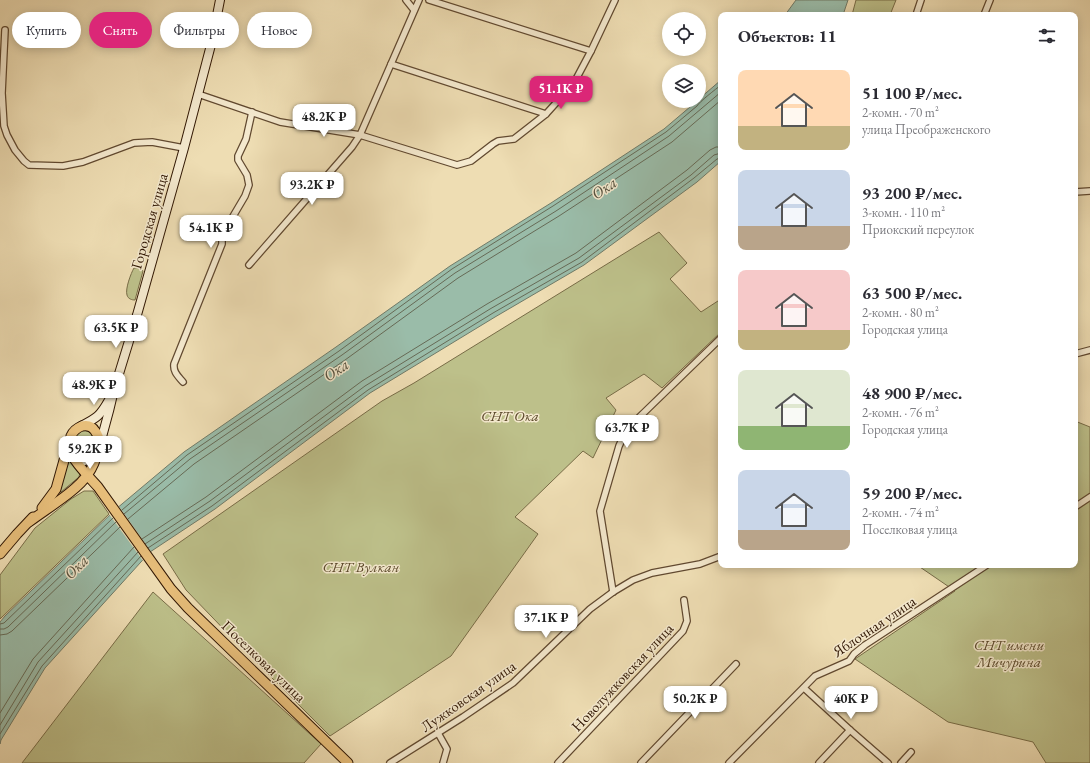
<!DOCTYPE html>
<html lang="ru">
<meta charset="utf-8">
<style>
body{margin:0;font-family:"EB Garamond",serif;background:#f7f7f7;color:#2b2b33;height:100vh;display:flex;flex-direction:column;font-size:15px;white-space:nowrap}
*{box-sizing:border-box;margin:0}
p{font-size:13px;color:#7c7c81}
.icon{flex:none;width:22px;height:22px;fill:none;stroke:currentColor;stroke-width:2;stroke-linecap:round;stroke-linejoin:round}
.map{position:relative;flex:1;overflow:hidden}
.details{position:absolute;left:718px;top:12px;width:360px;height:556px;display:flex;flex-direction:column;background:#fff;border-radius:8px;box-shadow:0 2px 10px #0003}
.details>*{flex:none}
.banner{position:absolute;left:12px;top:12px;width:380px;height:36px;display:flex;gap:8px}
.fabs{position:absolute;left:662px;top:12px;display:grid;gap:8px}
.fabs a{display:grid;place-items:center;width:44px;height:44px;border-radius:50%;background:#fff;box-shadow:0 2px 10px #0003;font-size:20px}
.price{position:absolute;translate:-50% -34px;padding:0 9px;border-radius:8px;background:#fff;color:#222;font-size:13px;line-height:26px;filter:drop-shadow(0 1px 2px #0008)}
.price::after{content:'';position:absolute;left:50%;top:24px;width:12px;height:9px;margin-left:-6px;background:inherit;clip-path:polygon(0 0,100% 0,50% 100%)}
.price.current{background:#db2777;color:#fff}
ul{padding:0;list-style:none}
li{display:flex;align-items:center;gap:12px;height:100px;padding:0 20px}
li span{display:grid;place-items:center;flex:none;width:112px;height:80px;border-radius:8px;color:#555}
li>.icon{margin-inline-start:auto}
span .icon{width:48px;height:48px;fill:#fffc;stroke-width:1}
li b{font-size:17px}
h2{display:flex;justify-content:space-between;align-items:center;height:48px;padding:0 20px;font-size:17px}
.pill{padding:0 14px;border-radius:18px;background:#fff;box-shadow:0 2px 10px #0003;font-size:14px;line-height:36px}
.pill.current{background:#db2777;color:#fff}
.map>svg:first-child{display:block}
.green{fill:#bdc08a;stroke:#786c47}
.water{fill:#9abca9;stroke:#707a67}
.pier{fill:#eeddb3}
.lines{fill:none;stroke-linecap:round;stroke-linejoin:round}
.shore{stroke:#666a56;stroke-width:1}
.minor-casing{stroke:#614930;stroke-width:8}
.secondary-casing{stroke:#321804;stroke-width:10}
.trunk-casing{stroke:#321804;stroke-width:11}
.minor{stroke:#f4e9ce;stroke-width:5.5}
.secondary{stroke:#f4e9ce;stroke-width:8}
.trunk{stroke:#e7be7a;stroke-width:9}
.labels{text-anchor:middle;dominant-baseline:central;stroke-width:3;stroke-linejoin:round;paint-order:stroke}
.street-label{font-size:15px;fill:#321804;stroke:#f4e9ce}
.park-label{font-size:15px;font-style:italic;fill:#5c4a2c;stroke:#f4e9ce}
.water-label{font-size:16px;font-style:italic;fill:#56513e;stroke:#f4e9ce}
</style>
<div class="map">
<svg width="1090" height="763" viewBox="0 0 1090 763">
<rect width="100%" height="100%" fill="#eeddb3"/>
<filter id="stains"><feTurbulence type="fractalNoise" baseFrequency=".005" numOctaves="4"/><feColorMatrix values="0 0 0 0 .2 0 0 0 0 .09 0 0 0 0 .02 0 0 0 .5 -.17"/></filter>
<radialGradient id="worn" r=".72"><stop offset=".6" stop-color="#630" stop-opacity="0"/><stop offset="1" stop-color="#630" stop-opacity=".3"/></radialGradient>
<g class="green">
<polygon points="856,0 896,0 890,15 852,15"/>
<polygon points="659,232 687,263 670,279 701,312 721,299 721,332 662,388 644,374 606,398 616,410 593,458 583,451 515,517 538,534 451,656 330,736 238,644 186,590 163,554 382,401 414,383"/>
<path d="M 134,268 C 138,268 141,268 143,271 L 135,300 C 132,300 128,299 127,295 C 125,289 131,273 134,268 Z"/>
<polygon points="1075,421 1090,427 1090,763 1046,763 1033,742 948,722 855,659 955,591 917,565 1075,565"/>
<path d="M 87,429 L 94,433 L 95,447 C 78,473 65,442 78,432 C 80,430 84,430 87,429 Z"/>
<polygon points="70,459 80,472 79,477 61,492 59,492 67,460"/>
<polygon points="84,491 93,491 109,514 0,619 0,575 35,528 71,499"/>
<polygon points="153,592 321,744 304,763 22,763"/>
</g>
<g class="water">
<polygon points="796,0 848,0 843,15 785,15"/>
<polygon points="721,80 721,161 697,182 584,265 495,317 370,393 215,509 150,552 45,668 1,740 0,744 0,622 5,616 116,509 184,452 336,347 450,266 551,203 664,129 697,101 699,101 699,99"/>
</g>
<polygon class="pier" points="118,505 152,553 144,562 109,514"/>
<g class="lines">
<g class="shore">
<path d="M 122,510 L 187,455 L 339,351 L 452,269 L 553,206 L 666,132 L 697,106 C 699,102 716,89 721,85"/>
<polyline points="124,514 190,459 342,355 455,273 556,211 669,136 721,92"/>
<polyline points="128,519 194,464 345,360 458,278 559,216 672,142 721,100"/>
<polyline points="142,539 206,497 362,381 487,304 576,253 687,170 710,150 716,147 721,147"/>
<polyline points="145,544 210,501 365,386 490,309 579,258 691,175 714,155 721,153"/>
<polyline points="148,548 212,506 368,390 493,313 582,262 694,178 717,159 721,158"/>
<polyline points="0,624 4,623 113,518"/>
<polyline points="0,629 4,629 8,627 116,522"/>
<polyline points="0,635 7,634 12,631 120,527"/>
<polyline points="0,713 33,659 134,547"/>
<polyline points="0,725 38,662 138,552"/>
<polyline points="0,734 42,666 141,556"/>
</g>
<defs>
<g id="minor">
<polyline points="406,0 414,10"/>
<polyline points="429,0 591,51"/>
<polyline points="916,15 921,0"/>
<polyline points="984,15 990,0"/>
<polyline points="5,30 2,93 4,126 7,135 15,150 24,161 29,165 63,166 83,162 134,143 152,142 184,148"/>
<polyline points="391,64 546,114"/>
<polyline points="198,94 280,122 360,135 457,165 471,161 493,144 498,141 514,139 546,114 574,83 591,51 615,0"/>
<polyline points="1075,192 1090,191"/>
<polyline points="249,265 352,147 360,135 419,0"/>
<polyline points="1075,354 1090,350"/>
<path d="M 183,382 C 178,376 173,372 174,364 L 222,244 L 222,235 L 245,196 L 249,185 L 247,175 L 238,160 L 238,156 L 246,139 L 252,112"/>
<polyline points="1075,507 1090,497"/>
<polyline points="613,592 600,511 619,446 627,429 721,338"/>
<polyline points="804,688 850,730 888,763"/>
<polyline points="438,733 447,749 443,763"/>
<polyline points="390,763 463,717 513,683 590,609 613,592 633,580 652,573 700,564 721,556"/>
<polyline points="558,763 683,631 687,621 684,600"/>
<polyline points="641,763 736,664"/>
<polyline points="729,763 815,676 849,661 854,654 865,645 987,565"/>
<polyline points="819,763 850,730"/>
<polyline points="901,763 911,752"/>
</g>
<g id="secondary">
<path d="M 81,426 C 97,418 100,416 109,400"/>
<polyline points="72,456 77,459 85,461 93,457 99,448 109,411 114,390 137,315 184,148 212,41 220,0"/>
</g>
<g id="trunk">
<polyline points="42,508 56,489 68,446"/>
<path d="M 29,522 C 46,509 77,491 88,474 C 93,467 96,459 98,451 C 100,444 100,437 95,431 C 92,426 87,425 82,426 C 77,428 73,431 71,436 C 70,440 69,444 69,448 C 71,459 90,478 98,487 L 171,589 L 188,608 L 348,763"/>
<polyline points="0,554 17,534 33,517"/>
</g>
</defs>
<use href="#minor" class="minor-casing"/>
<use href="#secondary" class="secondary-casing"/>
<use href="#trunk" class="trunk-casing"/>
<use href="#minor" class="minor"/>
<use href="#secondary" class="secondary"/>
<use href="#trunk" class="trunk"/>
</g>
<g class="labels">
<g class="street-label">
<text transform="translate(149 221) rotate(-74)">Городская улица</text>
<text transform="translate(874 626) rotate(-34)">Яблочная улица</text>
<text transform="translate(264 661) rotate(44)">Поселковая улица</text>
<text transform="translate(622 677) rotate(-47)">Новолужковская улица</text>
<text transform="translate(468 696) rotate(-35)">Лужковская улица</text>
</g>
<g class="park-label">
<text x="510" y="415">СНТ Ока</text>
<text x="361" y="566">СНТ Вулкан</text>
<text x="1009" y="644">СНТ имени<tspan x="1009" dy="17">Мичурина</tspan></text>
</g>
<g class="water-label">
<text transform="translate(604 188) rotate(-34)">Ока</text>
<text transform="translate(336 370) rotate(-34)">Ока</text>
<text transform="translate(76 567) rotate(-45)">Ока</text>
</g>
</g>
<rect width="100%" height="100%" filter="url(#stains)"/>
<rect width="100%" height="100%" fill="url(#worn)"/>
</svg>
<div class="fabs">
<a><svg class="icon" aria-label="locate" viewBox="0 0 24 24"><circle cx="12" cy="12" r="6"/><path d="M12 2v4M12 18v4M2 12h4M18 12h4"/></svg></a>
<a><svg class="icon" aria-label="layers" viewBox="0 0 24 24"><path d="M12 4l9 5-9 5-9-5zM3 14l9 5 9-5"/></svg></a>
</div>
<b class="price current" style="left:561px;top:110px">51.1K ₽</b>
<b class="price" style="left:324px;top:138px">48.2K ₽</b>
<b class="price" style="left:312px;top:206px">93.2K ₽</b>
<b class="price" style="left:211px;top:249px">54.1K ₽</b>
<b class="price" style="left:116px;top:349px">63.5K ₽</b>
<b class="price" style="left:94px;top:406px">48.9K ₽</b>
<b class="price" style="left:627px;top:449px">63.7K ₽</b>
<b class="price" style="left:90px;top:470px">59.2K ₽</b>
<b class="price" style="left:546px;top:639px">37.1K ₽</b>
<b class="price" style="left:695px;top:720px">50.2K ₽</b>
<b class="price" style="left:851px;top:720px">40K ₽</b>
<div class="banner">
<a class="pill">Купить</a>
<a class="pill current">Снять</a>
<a class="pill">Фильтры</a>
<a class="pill">Новое</a>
</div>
<section class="details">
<h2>Объектов: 11<svg class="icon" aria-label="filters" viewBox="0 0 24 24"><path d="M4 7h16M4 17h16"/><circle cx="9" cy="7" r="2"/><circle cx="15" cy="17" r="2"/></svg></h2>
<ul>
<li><span style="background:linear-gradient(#ffd9b3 70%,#c2b280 0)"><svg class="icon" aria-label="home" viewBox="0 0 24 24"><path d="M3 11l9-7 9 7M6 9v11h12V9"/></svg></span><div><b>51 100 ₽/мес.</b><p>2-комн. · 70 m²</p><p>улица Преображенского</p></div></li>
<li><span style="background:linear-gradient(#c9d6e8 70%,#b9a48a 0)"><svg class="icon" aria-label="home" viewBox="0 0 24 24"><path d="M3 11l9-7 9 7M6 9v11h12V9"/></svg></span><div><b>93 200 ₽/мес.</b><p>3-комн. · 110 m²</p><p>Приокский переулок</p></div></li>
<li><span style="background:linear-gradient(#f6c9c9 75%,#c2b280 0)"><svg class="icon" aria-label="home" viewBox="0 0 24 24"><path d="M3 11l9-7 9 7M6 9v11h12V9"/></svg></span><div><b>63 500 ₽/мес.</b><p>2-комн. · 80 m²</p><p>Городская улица</p></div></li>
<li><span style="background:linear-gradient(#dfe7d0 70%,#8fb573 0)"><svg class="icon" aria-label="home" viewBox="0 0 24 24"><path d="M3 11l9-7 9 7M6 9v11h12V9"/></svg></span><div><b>48 900 ₽/мес.</b><p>2-комн. · 76 m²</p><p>Городская улица</p></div></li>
<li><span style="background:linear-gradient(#c9d6e8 75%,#b9a48a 0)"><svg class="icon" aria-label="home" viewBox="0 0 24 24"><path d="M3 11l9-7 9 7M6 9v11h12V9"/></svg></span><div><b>59 200 ₽/мес.</b><p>2-комн. · 74 m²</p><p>Поселковая улица</p></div></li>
</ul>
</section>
</div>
